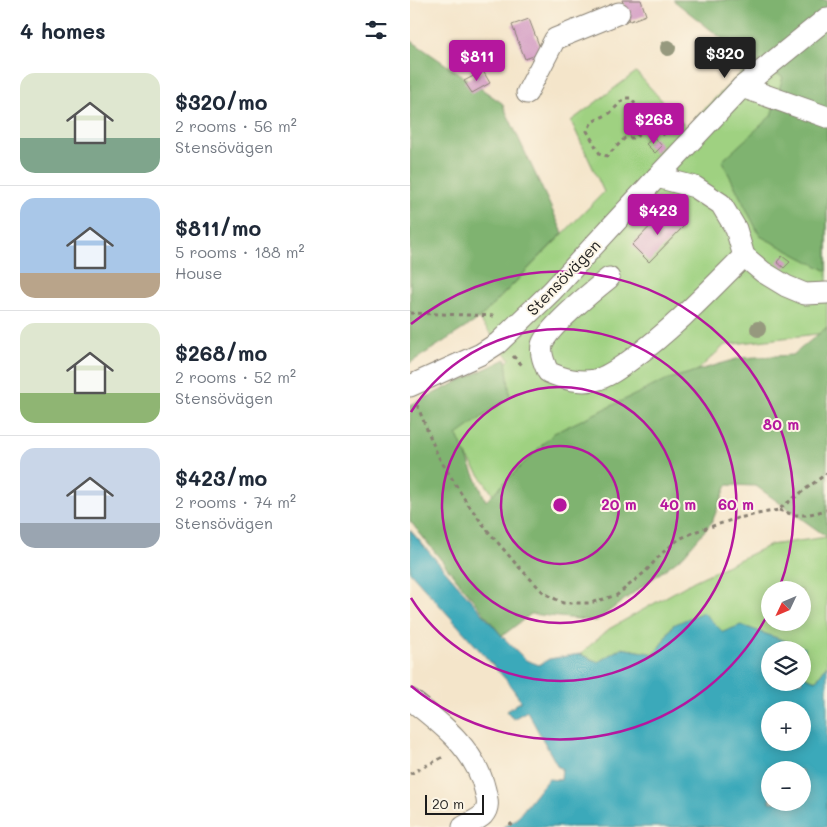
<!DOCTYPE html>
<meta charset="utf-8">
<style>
body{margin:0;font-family:Mali,sans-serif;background:#f2f2f3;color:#1f2937;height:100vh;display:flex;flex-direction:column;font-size:19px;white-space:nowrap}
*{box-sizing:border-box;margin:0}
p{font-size:16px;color:#747a83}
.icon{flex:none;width:28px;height:28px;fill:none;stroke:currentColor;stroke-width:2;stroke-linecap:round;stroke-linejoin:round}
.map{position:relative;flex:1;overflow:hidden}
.panel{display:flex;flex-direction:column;background:#fff;width:410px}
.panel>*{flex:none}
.needle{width:32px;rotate:226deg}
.fabs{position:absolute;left:351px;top:581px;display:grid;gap:10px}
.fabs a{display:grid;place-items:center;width:50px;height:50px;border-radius:50%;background:#fff;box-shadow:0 2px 12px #0003;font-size:25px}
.scale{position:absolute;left:15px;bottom:12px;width:59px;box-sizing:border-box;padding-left:5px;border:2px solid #1c1c1c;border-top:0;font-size:14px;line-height:18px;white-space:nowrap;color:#1c1c1c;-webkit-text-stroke:4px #fcf5e5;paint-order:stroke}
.price{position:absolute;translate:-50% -42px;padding:0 11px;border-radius:5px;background:#b5179e;color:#fff;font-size:16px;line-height:32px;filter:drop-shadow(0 1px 2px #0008)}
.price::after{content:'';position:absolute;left:50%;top:30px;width:15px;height:11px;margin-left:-8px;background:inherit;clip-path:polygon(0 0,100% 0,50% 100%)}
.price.selected{background:#222;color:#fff}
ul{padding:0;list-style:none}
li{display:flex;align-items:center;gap:15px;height:125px;padding:0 20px}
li+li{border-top:1px solid #e0e1e3}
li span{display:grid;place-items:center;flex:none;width:140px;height:100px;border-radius:15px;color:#555}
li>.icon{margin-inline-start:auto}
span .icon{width:60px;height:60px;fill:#fffc;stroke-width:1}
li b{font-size:21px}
h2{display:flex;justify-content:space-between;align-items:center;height:60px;padding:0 20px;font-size:21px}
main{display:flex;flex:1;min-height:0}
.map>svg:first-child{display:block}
.green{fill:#9fd181;stroke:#5e764e;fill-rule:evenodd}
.forest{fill:#7fb36f;stroke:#4e6846}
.water{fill:#3ba9ba;stroke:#2c626b;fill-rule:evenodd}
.building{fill:#d094c1}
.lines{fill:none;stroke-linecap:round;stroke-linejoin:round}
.minor-casing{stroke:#888073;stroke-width:23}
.path{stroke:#888073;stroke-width:3;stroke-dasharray:4 4;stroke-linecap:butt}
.minor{stroke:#fff;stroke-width:21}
.tree{fill:#96997e}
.ring{fill:none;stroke:#b5179e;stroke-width:2.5}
.labels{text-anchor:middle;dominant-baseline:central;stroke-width:4;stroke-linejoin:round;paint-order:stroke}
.street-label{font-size:16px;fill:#1c1c1c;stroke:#fcf5e5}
.centre{fill:#b5179e;stroke:#fcf5e5;stroke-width:2.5}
.ring-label{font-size:15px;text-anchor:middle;font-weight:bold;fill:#b5179e;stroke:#fcf5e5;stroke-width:4;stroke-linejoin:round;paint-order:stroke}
</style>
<main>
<section class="panel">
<h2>4 homes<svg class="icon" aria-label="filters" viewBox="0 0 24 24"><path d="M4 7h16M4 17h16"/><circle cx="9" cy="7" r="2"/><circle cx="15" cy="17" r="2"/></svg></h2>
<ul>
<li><span style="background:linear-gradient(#dfe7d0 65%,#7fa58c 0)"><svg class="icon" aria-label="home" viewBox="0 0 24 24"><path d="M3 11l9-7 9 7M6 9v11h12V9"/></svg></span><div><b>$320/mo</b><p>2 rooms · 56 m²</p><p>Stensövägen</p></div></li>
<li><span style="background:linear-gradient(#a9c7e8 75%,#b9a48a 0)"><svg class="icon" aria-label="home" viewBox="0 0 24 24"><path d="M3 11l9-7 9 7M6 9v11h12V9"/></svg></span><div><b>$811/mo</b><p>5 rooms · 188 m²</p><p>House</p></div></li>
<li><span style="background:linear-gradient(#dfe7d0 70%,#8fb573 0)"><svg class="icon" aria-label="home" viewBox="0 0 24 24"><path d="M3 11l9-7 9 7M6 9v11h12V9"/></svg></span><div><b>$268/mo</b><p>2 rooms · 52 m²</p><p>Stensövägen</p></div></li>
<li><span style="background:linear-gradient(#c9d6e8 75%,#9aa5b1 0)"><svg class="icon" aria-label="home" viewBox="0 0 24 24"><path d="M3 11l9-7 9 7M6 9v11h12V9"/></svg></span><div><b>$423/mo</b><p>2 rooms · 74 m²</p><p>Stensövägen</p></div></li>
</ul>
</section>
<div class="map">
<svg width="417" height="827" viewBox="0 0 417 827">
<rect width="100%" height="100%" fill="#fcf5e5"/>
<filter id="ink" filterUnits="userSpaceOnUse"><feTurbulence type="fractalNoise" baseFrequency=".02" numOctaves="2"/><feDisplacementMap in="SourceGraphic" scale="10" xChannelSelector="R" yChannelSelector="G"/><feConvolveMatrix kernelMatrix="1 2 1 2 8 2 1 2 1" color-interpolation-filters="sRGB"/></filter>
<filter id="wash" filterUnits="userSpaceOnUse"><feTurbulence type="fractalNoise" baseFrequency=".0096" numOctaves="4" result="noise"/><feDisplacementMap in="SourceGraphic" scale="20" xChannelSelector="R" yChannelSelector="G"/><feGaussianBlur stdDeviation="1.12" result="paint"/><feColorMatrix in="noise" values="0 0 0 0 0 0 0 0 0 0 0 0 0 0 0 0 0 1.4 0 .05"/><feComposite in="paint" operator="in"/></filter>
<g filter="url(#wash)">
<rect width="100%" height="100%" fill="#f4e5ca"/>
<g class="green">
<polygon points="417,2 417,332 415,333 315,345 266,390 184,424 121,455 89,503 37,428 100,359 69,319 194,192 161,121 226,72 276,127 337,67"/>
<path d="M 417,537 L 417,665 L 406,681 L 395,677 L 394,648 L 313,632 L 263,625 L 245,654 L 211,648 L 188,662 L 170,654 L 199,629 L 284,581 L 360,545 ZM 360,590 L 392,590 L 392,622 L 360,622 Z"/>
</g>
<g class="forest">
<polygon points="263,0 417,0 417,271 350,236 312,161 361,116 373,77 334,56"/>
<polygon points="0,40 92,103 153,233 69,319 0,363"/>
<polygon points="417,327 417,537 346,486 317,485 302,522 273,556 186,621 121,614 92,636 0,521 0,405 96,359 100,397 47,435 76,501 144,433 256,380 330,358 383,355"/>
</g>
<path class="water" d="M 0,530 L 92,636 L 116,660 L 129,665 L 139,659 L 170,654 L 188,662 L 211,648 L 245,654 L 263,625 L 293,612 L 313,632 L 331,625 L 395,648 L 395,677 L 406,681 L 417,665 L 417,827 L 93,827 L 106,819 L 138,779 L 151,780 L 152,768 L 148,767 L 117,711 L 103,719 L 97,711 L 111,701 L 98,682 L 0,572 ZM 360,650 L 392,650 L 392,682 L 360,682 ZM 360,710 L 392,710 L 392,742 L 360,742 ZM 360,770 L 392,770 L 392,802 L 360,802 Z"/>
<g id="blocks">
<g class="building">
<polygon points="212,0 231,0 236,15 220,21"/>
<polygon points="119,19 132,53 115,59 102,25"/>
<polygon points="73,71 80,83 62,93 54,81"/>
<polygon points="244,137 252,146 245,153 236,144"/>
<polygon points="257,209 274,226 239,262 222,245"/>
<polygon points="372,256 380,262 374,268 367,262"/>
</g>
</g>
</g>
<g filter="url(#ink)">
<use href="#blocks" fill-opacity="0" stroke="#888073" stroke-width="1"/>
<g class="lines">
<defs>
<g id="minor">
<polyline points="332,87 417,117"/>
<polyline points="117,93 145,39 209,13"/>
<polyline points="247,177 285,187 311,204 326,229 334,256 353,272 376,286 395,294 417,293"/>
<path d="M 199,278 C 184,290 136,329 132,345 C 130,354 134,363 138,372 C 154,379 168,383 185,380 C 198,377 211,367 222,359 C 263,329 298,292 334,256"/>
<polyline points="0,386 71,354 88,343 142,291 247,177 332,87 417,18"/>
<path d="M 0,699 C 31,723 66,750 75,790 C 77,799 80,807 73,815 C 69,819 58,824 53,827"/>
</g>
</defs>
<use href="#minor" class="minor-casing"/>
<g class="path">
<polyline points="246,126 239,114 229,110 221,98 215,98 200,113 182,122 177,131 190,154 197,156 215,138 225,138 238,126 246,126 256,137"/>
<polyline points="0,313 87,316"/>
<polyline points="103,356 113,366"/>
<polyline points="7,405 28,456 57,503 78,531 106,564 134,593 153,603 180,603 207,595 235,572 251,554 269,539 287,531 328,518 368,510 417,473"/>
<polyline points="369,510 384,515 396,515 417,510"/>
<polyline points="0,774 35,756"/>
<polyline points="100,823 103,827"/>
</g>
<use href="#minor" class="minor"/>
</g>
<g class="tree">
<circle cx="258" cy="48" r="8"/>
<circle cx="348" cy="329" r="8"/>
</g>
</g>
<g class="ring">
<circle cx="150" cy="505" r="59"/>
<circle cx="150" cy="505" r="118"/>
<path d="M1 412A176 176 0 1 1 1 598"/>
<path d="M359 612A235 235 0 0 1 1 686M1 324A235 235 0 0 1 369 589"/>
</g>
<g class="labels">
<g class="street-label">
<text transform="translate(153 277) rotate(-46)">Stensövägen</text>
</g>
</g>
<circle cx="150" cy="505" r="8" class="centre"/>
<g class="ring-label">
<text x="371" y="430">80 m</text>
<text x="209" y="510">20 m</text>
<text x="268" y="510">40 m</text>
<text x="326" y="510">60 m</text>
</g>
</svg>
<div class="fabs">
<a><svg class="needle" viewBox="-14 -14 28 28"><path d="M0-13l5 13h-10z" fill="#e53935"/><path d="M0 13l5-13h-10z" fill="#747a83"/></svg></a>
<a><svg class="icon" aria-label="layers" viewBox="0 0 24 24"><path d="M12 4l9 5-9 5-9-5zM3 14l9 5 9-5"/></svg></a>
<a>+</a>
<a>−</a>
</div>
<div class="scale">20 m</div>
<b class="price selected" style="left:315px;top:79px">$320</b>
<b class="price" style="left:67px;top:82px">$811</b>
<b class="price" style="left:244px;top:145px">$268</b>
<b class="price" style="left:248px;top:236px">$423</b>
</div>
</main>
